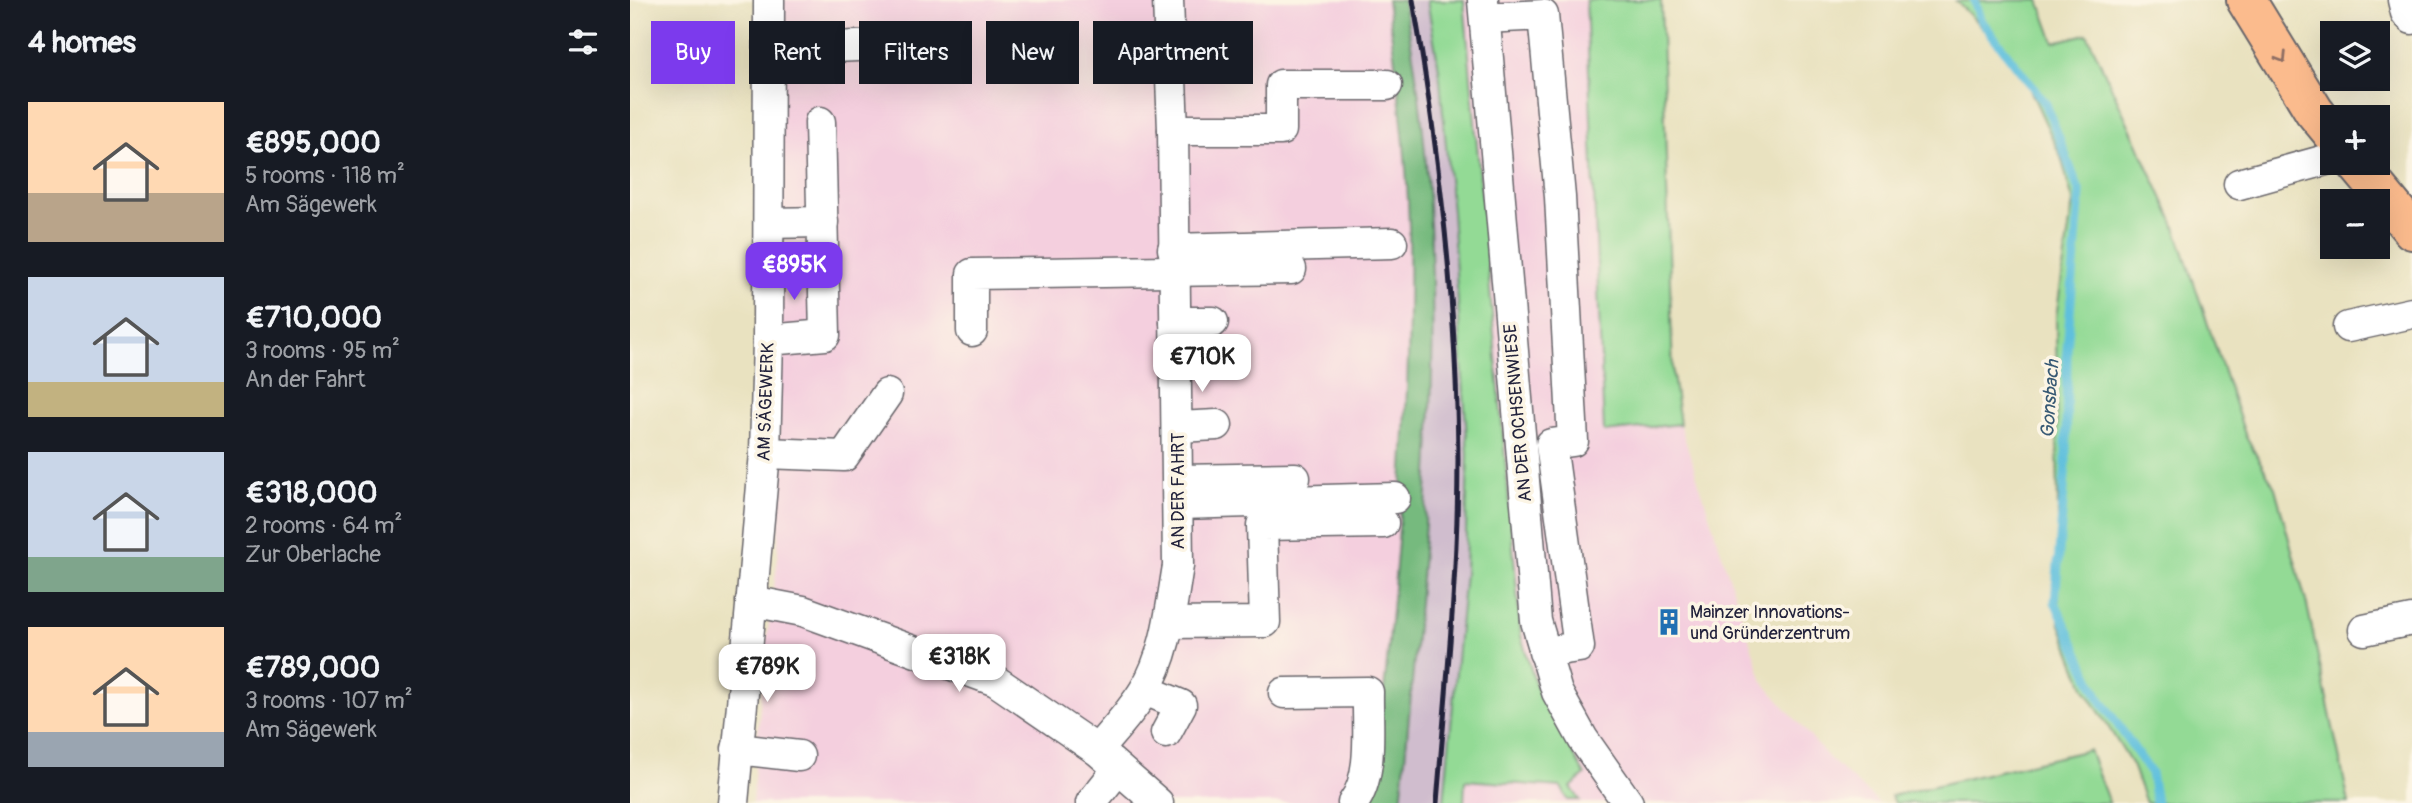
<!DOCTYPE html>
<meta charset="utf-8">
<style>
body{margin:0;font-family:Pangolin,sans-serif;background:#20242c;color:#f1f3f6;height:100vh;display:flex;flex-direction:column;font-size:26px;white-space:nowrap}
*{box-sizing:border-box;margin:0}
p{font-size:23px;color:#9ea1a6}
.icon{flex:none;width:38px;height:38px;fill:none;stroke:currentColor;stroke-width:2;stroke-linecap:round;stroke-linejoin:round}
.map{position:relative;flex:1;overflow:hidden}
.sheet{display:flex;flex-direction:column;background:#171b24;width:630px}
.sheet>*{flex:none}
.guide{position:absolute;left:21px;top:21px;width:665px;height:63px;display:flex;gap:14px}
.tools{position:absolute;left:1690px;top:21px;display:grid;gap:14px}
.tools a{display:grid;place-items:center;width:70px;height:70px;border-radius:0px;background:#171b24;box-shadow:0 7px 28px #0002;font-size:35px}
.price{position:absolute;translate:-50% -60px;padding:0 16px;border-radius:14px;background:#fff;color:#222;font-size:23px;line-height:46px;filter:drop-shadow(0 2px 4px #0008)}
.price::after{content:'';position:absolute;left:50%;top:42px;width:21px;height:16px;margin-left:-10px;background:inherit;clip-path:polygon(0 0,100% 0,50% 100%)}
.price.on{background:#7c3aed;color:#fff}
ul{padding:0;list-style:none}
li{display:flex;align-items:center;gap:21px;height:175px;padding:0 28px}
li span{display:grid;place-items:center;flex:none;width:196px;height:140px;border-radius:0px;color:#555}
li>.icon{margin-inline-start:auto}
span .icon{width:84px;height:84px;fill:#fffc;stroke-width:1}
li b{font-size:30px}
h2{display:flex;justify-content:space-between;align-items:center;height:84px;padding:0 28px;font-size:30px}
.tag{padding:0 24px;border-radius:0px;background:#171b24;box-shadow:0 7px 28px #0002;font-size:24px;line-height:63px}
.tag.on{background:#7c3aed;color:#fff}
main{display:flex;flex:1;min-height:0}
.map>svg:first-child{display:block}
.built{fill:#f4cfde}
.industrial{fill:#d0bdce}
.green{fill:#93da95;stroke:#5a7e68;stroke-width:2}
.forest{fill:#76ba7e;stroke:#4c6e5c;stroke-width:2}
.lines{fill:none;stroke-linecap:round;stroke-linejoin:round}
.stream{stroke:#5fc0dd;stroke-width:9}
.minor-casing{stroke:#68656a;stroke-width:33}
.major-casing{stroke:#68656a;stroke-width:42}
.minor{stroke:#fff;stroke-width:30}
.major{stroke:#fbbb8d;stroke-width:38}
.rail{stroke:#22223b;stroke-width:5}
.oneway{stroke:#8e6e64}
.labels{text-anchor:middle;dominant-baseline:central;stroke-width:7;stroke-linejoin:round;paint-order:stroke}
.street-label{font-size:18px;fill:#22223b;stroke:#fcf5e5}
.poi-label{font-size:18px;fill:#22223b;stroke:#fcf5e5;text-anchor:start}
.water-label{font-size:19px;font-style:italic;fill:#375974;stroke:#fcf5e5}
</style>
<main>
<section class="sheet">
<h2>4 homes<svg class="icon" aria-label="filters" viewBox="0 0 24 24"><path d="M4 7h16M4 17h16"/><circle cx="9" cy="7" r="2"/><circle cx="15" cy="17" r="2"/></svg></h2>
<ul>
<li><span style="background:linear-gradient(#ffd9b3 65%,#b9a48a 0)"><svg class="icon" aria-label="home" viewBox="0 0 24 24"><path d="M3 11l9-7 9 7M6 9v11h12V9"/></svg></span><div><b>€895,000</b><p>5 rooms · 118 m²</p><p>Am Sägewerk</p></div></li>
<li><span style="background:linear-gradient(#c9d6e8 75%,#c2b280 0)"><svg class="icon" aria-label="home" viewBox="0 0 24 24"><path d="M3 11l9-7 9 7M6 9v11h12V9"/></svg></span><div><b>€710,000</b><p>3 rooms · 95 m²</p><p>An der Fahrt</p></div></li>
<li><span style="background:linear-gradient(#c9d6e8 75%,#7fa58c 0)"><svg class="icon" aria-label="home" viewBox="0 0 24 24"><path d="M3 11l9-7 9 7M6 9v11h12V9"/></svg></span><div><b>€318,000</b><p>2 rooms · 64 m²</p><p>Zur Oberlache</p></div></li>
<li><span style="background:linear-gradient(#ffd9b3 75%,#9aa5b1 0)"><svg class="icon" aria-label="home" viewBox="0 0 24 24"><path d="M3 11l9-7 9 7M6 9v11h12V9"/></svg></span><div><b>€789,000</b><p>3 rooms · 107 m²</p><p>Am Sägewerk</p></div></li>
</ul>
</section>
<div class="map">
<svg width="1782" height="803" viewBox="0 0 1782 803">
<rect width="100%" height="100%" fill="#fcf5e5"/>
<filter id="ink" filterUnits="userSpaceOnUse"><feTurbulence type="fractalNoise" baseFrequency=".0143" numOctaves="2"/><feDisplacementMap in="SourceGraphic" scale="14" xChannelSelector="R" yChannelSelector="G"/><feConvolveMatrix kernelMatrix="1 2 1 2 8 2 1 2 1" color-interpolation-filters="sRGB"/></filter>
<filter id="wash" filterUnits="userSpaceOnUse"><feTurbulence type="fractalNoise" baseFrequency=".00686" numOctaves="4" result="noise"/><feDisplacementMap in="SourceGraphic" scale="28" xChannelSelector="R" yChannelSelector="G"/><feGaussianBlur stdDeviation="1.57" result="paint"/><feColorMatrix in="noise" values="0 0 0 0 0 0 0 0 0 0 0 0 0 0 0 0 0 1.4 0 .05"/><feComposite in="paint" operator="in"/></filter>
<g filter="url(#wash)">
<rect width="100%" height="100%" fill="#e9e2c0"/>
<polygon class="built" points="151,0 956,0 974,431 1050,424 1133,682 1199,758 1249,803 122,803 134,659 148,557"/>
<polygon class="industrial" points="773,0 797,0 809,69 834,351 838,454 835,573 814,803 771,803 794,533 801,373 799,215 793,132 784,55"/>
<g class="green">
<polygon points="797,0 834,0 891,636 906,686 955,775 941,787 950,800 938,800 931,787 835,780 834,803 814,803 835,573 838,454 822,212 809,69"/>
<polygon points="956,0 1031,0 1043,375 1050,424 974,432"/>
<polygon points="1409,0 1424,42 1457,34 1543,221 1616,437 1645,488 1677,605 1719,803 1516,803 1502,765 1455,689 1429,622 1426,317 1443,201 1431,157 1389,65 1326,1"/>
<polygon points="1459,750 1479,803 1265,803 1261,796"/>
</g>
<path class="forest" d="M 757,0 L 773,0 C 827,263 795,538 771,803 L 734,803 L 743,789 C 765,602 782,415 779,227 C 777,152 767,75 757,0 Z"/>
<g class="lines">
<polyline class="stream" points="1344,0 1350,19 1416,104 1450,193 1437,350 1436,464 1425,602 1468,696 1521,773 1526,803"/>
</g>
</g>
<g filter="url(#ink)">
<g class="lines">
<defs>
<g id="minor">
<polyline points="853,0 906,621 927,692 953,739 998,803"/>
<polyline points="1773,0 1776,13 1782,19"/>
<polyline points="855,18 913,15 930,197 943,441 921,444 949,647 914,652"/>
<polyline points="140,50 248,45"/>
<polyline points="543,130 651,130 651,85 757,85"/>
<polyline points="1609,184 1703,158"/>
<polyline points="139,223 193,222"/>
<polyline points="543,249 762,243"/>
<polyline points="545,322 583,322"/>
<polyline points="1718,327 1782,313"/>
<polyline points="342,331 342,274 661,269"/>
<polyline points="138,340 195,335 190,122"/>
<polyline points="548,427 587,425"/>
<polyline points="135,453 214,456 257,394"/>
<polyline points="549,480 665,478"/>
<polyline points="549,504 765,498"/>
<polyline points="121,601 173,611 366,681 467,750 528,803"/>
<polyline points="539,623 635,622 632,525 753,523"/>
<polyline points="1734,630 1782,620"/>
<polyline points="515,690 551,705 536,733"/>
<path d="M 654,693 L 738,692 C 737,725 744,776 723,803"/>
<polyline points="107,749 169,756"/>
<path d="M 467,750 C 483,731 501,712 514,691 C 537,654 541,607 548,566 L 543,130 L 538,0"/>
<polyline points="103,803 135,453 138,340 139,0"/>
<polyline points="461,803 488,769"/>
</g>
<g id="major">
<polyline points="1616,0 1684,111 1703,134"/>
<polyline points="1726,163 1782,230"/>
</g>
</defs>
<use href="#minor" class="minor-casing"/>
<use href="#major" class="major-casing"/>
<use href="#minor" class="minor"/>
<use href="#major" class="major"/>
<path class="rail" d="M 783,0 C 809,151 827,305 828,459 C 828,574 816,689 807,803"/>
</g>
<defs><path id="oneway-chevron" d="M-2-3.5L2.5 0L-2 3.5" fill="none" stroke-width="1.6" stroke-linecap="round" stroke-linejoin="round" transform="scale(1.75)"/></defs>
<use class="oneway" href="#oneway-chevron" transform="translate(1652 58) rotate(58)"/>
</g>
<defs>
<symbol id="building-bare" viewBox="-9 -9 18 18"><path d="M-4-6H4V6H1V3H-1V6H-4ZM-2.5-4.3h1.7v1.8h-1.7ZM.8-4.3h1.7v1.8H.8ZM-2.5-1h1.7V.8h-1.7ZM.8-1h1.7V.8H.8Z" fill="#1f6fb2" stroke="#fcf5e5" stroke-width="2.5" paint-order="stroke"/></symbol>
</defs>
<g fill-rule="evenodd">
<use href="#building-bare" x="1020" y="603" width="38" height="38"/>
</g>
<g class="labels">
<g class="street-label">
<text transform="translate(136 402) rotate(-88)">AM SÄGEWERK</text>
<text transform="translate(888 413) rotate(-95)">AN DER OCHSENWIESE</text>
<text transform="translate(548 491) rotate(-90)">AN DER FAHRT</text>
</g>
<g class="poi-label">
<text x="1060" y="612">Mainzer Innovations-<tspan x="1060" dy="21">und Gründerzentrum</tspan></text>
</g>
<g class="water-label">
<text transform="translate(1420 399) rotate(-86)">Gonsbach</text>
</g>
</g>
</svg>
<div class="tools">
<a><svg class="icon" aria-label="layers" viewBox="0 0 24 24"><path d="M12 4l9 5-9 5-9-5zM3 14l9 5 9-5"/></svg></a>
<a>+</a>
<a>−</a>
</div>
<b class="price on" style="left:164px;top:302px">€895K</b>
<b class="price" style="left:572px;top:394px">€710K</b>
<b class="price" style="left:329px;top:694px">€318K</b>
<b class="price" style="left:137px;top:704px">€789K</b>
<div class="guide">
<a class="tag on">Buy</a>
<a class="tag">Rent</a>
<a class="tag">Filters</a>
<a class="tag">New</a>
<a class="tag">Apartment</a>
</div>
</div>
</main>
